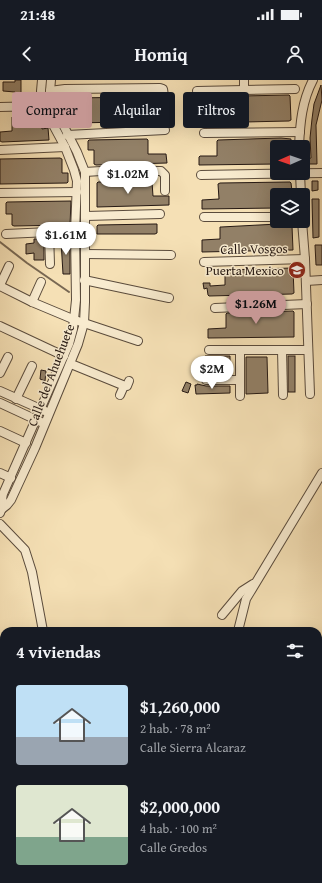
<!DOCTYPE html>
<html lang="es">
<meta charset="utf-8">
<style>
body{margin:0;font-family:"Gentium Book Plus",serif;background:#20242c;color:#f1f3f6;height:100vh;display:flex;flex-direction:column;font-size:15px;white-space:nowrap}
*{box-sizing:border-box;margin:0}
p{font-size:13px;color:#9ea1a6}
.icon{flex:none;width:22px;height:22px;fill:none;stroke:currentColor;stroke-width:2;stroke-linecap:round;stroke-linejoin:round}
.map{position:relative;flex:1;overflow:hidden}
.panel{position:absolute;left:0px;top:547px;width:322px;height:256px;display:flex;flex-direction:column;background:#171b24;border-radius:12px 12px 0 0;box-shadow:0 4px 16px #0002}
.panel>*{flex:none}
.guide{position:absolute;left:12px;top:12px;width:298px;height:36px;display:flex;gap:8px}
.needle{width:26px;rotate:268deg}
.fabs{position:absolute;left:270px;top:60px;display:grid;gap:8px}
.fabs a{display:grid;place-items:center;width:40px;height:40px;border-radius:4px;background:#171b24;box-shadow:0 4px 16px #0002;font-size:20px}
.price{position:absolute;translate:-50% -34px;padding:0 9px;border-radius:14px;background:#fff;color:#222;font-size:13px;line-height:26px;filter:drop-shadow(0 1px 2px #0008)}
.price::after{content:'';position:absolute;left:50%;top:24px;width:12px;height:9px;margin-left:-6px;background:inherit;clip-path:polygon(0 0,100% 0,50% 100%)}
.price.active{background:#c59692;color:#111}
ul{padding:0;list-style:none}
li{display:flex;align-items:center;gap:12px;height:100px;padding:0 16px}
li span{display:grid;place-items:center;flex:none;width:112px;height:80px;border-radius:4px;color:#555}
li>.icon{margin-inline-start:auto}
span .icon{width:48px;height:48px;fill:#fffc;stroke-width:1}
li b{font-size:17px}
h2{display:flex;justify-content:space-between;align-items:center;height:48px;padding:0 16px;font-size:17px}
.pill{padding:0 14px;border-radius:4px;background:#171b24;box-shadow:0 4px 16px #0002;font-size:14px;line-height:36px}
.pill.active{background:#c59692;color:#111}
.status{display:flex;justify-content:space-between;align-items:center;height:28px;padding:0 20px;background:#171b24;direction:ltr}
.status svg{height:11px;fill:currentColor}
header{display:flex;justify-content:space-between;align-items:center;height:52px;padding:0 16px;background:#171b24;font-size:18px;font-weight:800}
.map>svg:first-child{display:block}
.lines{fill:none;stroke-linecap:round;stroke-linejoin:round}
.stream{stroke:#786853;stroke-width:2}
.building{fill:#928067;stroke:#261913}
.minor-casing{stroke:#5a4b3c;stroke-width:10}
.minor{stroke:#f8ebcf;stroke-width:8}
.labels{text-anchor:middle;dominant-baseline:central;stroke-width:3;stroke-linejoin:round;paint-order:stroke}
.street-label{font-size:13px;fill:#261913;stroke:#f8ebcf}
.poi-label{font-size:13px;fill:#261913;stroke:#f8ebcf;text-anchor:end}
</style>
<div class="status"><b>21:48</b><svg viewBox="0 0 49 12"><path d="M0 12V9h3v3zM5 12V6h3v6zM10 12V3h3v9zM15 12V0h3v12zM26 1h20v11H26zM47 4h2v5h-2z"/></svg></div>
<header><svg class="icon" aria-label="back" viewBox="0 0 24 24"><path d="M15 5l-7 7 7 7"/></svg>Homiq<svg class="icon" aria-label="person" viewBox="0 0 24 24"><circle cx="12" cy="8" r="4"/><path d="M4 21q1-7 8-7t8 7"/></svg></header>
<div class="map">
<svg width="322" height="803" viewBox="0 0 322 803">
<rect width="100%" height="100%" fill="#f5e0b5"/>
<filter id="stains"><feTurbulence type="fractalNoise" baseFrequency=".005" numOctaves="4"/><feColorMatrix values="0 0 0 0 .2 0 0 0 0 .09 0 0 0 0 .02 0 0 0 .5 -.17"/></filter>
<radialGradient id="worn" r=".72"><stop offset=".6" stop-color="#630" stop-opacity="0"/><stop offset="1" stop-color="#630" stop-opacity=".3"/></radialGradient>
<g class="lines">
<g class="stream">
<polyline points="0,162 27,183 69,212"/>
<polyline points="0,579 4,594"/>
<polyline points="0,604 4,596"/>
</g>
</g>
<g class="building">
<polygon points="15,0 21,0 21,15 15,15 15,12 3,11 3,2 15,2"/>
<polygon points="321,5 322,20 316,45 317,84 308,84 308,79 311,78 310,58 312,39 314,24"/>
<polygon points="289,15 290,16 291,40 289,41 200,43 199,42 198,27 194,27 193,18 195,17"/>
<polygon points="151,17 153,17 153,32 167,32 168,40 166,41 77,43 75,42 75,28 69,28 69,19 70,18"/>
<polygon points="12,37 42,37 42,49 48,48 49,60 2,62 0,61 0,52 12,51"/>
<polygon points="281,58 291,59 291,67 277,67 277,84 199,85 199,77 200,76 217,76 217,61 218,60"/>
<polygon points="147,59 148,60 148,74 166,74 167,83 96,85 94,84 94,70 88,70 88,61 89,60"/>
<polygon points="60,78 62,79 62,93 68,93 68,102 67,103 0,104 0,79"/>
<polygon points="151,101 152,102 153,116 169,116 169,125 97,127 97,103 98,102"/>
<polygon points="312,101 318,101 318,110 312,111"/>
<polygon points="290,102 291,103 292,111 283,112 283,115 277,115 277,128 202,129 202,120 219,119 218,104 220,103"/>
<polygon points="312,119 319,119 319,157 313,158"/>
<polygon points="71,121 70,145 14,146 12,145 12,134 6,134 6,123 7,122"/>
<polygon points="155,144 157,144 157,153 155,154 97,154 97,146 98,145"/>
<polygon points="278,144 292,146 293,170 202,172 202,160 220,159 220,147 221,147"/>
<polygon points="70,158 70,194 63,194 61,160 62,159"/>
<polygon points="34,159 44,159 44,180 34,180 34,173 26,174 26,164 34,163"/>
<polygon points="315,165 322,165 322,185 316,185"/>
<polygon points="292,188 293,189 294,213 292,214 209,216 208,215 207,208 204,209 203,203 210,203 210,206 225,205 225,190 226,190"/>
<polygon points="293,231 294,232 294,257 208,258 208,249 226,248 226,234 227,233"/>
<polygon points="205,276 230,276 230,285 204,286 204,277"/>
<rect x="288" y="276" width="7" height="36"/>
<polygon points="246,277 267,277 268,313 246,314"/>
<polygon points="41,290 46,291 45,301 40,299"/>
<polygon points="186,302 191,304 188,313 182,311"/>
<polygon points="197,304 206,306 230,306 230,313 196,314 195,305 197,305"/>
</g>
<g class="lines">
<defs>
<g id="minor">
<polyline points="244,10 244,0"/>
<polyline points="50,11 65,9 160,8 163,9 165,23"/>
<polyline points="197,11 295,9"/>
<polyline points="0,27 43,26"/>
<polyline points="204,53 300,52"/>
<polyline points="67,55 165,50"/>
<path d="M 299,67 C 300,43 302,21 313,0"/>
<polyline points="0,70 65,67"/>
<polyline points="85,92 101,91 161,91 165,95 165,111"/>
<polyline points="300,93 301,115"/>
<polyline points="201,95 322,93"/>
<polyline points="0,113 77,112"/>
<polyline points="86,136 160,134"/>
<polyline points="204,137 277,137"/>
<polyline points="302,141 305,179 310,314"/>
<polyline points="49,152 50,184"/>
<polyline points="6,154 49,152 79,153"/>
<polyline points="86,174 171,175"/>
<polyline points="204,182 305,179"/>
<polyline points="84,200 169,218"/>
<polyline points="306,201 322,200"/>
<polyline points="0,205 9,186"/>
<polyline points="0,206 32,222 75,240 138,261"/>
<polyline points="32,222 41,202"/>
<polyline points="215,228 307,224"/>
<polyline points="0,246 64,276"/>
<polyline points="209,270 308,270"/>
<polyline points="282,270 283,315"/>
<polyline points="71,284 125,306 127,306 129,301"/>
<polyline points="0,293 8,277"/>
<polyline points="206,300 240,300"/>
<polyline points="0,311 45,331"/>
<polyline points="120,315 124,306"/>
<polyline points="240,316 240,271"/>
<polyline points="16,319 32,286"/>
<polyline points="0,323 41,342"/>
<polyline points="0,351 26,363"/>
<polyline points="0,393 11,398"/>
<polyline points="2,429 7,425 11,420 35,368 78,264 84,243 85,222 85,92 77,72 52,23 50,11 51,0"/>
<path d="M 0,433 C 3,427 1,421 3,414 L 69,264 L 73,249 L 76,220 L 75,152 L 77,101 L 74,90 L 65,67 L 43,26 L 41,11 L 42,0"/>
<polyline points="0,444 25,470 32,492 43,551"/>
<polyline points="222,535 242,511 253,504"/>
<polyline points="238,551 246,519 322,393"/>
<polyline points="19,799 20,803"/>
<polyline points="116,799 117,803"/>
</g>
</defs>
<use href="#minor" class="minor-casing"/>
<use href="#minor" class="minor"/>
</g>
<defs>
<symbol id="school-disc" viewBox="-11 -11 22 22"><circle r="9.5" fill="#8f2418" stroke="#f8ebcf"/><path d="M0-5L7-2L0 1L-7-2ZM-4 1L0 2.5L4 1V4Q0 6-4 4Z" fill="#fff"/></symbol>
</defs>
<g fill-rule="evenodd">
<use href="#school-disc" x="287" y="180" width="20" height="20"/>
</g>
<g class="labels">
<g class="street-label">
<text transform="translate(254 169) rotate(-1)">Calle Vosgos</text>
<text transform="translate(51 295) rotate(-69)">Calle del Ahuehuete</text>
</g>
<g class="poi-label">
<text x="284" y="190">Puerta Mexico</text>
</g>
</g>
<rect width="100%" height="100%" filter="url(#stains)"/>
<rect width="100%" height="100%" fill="url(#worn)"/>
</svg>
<div class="fabs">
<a><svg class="needle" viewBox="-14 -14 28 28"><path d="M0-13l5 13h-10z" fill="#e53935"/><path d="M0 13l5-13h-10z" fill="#9ea1a6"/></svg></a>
<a><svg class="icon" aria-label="layers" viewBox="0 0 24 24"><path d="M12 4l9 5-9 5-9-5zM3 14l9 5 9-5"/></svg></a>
</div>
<b class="price" style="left:128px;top:115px">$1.02M</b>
<b class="price" style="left:66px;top:176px">$1.61M</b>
<b class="price active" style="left:256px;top:245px">$1.26M</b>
<b class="price" style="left:212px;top:310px">$2M</b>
<div class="guide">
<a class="pill active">Comprar</a>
<a class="pill">Alquilar</a>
<a class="pill">Filtros</a>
</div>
<section class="panel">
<h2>4 viviendas<svg class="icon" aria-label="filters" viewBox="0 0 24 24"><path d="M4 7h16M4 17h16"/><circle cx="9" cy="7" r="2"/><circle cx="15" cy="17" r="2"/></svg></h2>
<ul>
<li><span style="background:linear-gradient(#bfe0f5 65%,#9aa5b1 0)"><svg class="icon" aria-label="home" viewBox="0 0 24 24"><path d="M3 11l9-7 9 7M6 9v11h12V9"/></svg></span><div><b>$1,260,000</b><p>2 hab. · 78 m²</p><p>Calle Sierra Alcaraz</p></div></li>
<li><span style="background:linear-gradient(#dfe7d0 65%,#7fa58c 0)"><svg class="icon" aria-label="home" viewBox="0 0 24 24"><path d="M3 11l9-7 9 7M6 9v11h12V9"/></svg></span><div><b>$2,000,000</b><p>4 hab. · 100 m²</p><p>Calle Gredos</p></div></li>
</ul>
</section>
</div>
